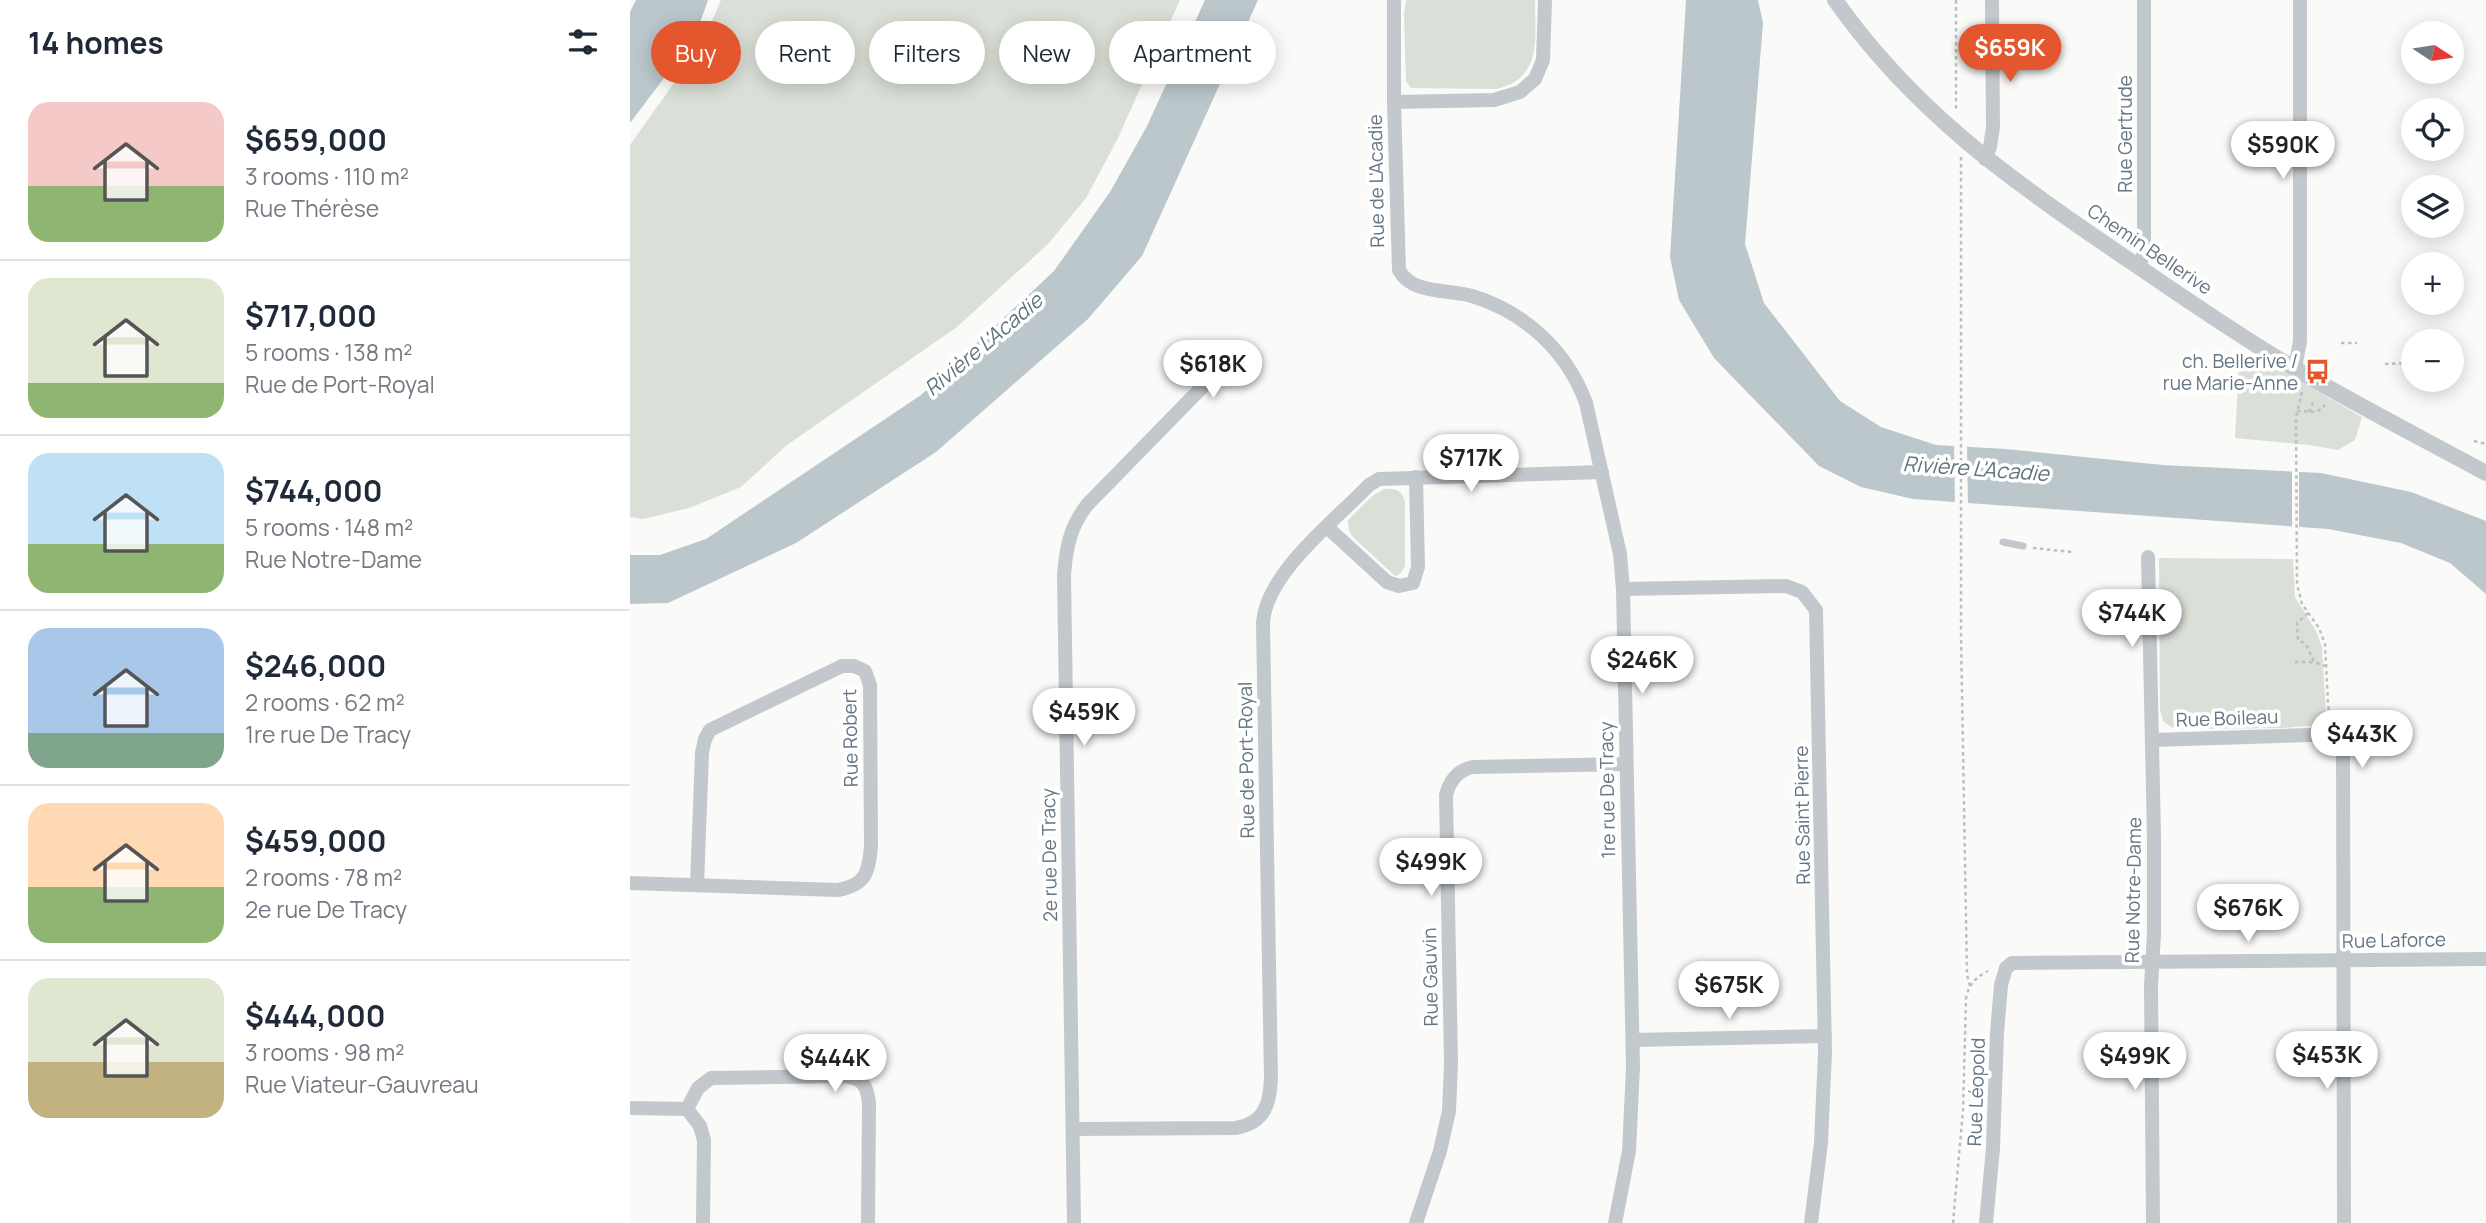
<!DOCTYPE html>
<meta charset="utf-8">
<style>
body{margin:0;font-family:Manrope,sans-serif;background:#f2f2f3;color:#1f2937;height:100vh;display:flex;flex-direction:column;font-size:26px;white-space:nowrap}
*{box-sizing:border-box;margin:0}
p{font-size:23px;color:#747a83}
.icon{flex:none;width:38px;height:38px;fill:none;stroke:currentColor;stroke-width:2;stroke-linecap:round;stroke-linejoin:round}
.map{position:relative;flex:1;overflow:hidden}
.sheet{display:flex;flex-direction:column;background:#fff;width:630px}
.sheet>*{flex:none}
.top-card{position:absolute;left:21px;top:21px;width:665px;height:63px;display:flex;gap:14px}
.needle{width:46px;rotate:102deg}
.fabs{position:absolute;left:1771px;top:21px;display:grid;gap:14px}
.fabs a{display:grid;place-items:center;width:63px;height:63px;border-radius:50%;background:#fff;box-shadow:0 4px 18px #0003;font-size:35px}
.price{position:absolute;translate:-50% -60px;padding:0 16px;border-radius:24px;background:#fff;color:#222;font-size:23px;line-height:46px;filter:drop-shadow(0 2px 4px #0008)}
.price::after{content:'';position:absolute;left:50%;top:42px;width:21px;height:16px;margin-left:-10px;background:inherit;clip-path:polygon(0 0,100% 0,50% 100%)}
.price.current{background:#e4572e;color:#fff}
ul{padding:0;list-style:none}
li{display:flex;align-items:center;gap:21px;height:175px;padding:0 28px}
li+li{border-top:2px solid #e0e1e3}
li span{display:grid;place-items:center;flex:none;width:196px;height:140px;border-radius:21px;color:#555}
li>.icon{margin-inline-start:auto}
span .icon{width:84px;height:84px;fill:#fffc;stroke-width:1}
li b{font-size:30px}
h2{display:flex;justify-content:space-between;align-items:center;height:84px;padding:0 28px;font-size:30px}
.chip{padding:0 24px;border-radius:32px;background:#fff;box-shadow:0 4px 18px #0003;font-size:24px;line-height:63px}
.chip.current{background:#e4572e;color:#fff}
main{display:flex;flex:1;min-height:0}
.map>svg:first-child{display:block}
.green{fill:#dadfd7}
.water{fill:#bbc7cb}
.pier{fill:#fafaf8}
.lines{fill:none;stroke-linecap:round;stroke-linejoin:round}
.path{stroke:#bbbfc2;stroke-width:2.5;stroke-dasharray:3.5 3.5;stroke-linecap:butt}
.service{stroke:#c3c8cc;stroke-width:7}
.minor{stroke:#c3c8cc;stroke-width:14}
.tertiary{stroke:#c3c8cc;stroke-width:16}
.labels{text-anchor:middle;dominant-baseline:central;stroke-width:7;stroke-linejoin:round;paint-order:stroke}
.street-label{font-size:19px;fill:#657683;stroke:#fff}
.poi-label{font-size:19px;fill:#657683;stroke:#fff;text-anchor:end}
.water-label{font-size:21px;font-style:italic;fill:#60757c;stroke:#fff}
</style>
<main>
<section class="sheet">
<h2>14 homes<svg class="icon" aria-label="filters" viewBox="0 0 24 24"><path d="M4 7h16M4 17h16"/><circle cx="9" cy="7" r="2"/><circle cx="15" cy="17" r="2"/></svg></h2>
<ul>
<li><span style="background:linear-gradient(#f6c9c9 60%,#8fb573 0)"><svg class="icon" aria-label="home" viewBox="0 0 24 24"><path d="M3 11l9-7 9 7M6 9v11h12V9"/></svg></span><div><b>$659,000</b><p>3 rooms · 110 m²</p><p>Rue Thérèse</p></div></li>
<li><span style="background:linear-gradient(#dfe7d0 75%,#8fb573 0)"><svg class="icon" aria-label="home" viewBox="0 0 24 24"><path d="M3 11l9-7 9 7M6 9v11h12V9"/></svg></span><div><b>$717,000</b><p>5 rooms · 138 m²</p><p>Rue de Port-Royal</p></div></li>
<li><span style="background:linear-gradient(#bfe0f5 65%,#8fb573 0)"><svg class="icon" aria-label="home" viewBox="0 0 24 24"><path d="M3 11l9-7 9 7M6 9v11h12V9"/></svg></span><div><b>$744,000</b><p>5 rooms · 148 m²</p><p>Rue Notre-Dame</p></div></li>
<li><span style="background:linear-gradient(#a9c7e8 75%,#7fa58c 0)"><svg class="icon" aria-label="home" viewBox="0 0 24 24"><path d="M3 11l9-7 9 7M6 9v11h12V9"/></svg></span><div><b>$246,000</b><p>2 rooms · 62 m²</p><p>1re rue De Tracy</p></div></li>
<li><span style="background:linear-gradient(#ffd9b3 60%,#8fb573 0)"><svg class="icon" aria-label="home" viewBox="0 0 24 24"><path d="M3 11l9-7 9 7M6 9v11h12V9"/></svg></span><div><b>$459,000</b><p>2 rooms · 78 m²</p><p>2e rue De Tracy</p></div></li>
<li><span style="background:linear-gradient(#dfe7d0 60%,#c2b280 0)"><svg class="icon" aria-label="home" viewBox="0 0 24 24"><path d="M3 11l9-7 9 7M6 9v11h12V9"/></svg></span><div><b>$444,000</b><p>3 rooms · 98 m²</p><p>Rue Viateur-Gauvreau</p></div></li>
</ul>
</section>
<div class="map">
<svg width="1856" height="1223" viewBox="0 0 1856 1223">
<rect width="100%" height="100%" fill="#fafaf8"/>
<g class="green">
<polygon points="91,0 550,0 488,138 456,198 418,244 327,327 157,445 111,487 59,508 13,519 0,517 0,145 73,42"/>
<path d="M 776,0 L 905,0 C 905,37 913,79 866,89 L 781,88 L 776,81 L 774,15 Z"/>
<polygon points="1625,355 1732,417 1725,440 1708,450 1679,445 1605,438 1609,366"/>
<path d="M 754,489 C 765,488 772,490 775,502 L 775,566 L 770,574 L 765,576 L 722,536 L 719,530 L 718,520 L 741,497 Z"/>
<polygon points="1529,558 1663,559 1665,597 1686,631 1692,647 1696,714 1694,719 1685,725 1654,728 1551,729 1541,727 1533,721 1530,710"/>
</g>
<g class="water">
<polygon points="6,0 78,0 65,37 0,123 0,12"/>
<polygon points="575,0 628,0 512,256 458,319 306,452 166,543 38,603 0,604 0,555 30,555 76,539 291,395 424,271 480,192 517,126"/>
<polygon points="1056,0 1128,0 1133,23 1115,244 1134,303 1210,401 1251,427 1306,445 1376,449 1533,465 1691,473 1781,492 1856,521 1856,594 1820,563 1771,543 1698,529 1283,499 1231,487 1189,466 1084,358 1049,300 1040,257"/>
</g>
<g class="pier">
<polygon points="1324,443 1337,444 1338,507 1325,506"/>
<rect x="1662" y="468" width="7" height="62"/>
</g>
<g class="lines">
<g class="path">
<polyline points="1326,0 1326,112"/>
<polyline points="1331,157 1331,635 1337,975 1340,986"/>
<polyline points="1711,343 1727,343"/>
<polyline points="1755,364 1779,363"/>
<polyline points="1672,392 1666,417 1667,584 1672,604 1689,628 1695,644 1698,703 1699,713 1703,719"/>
<polyline points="1667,411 1687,412 1695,405"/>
<polyline points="1679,412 1684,400"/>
<polyline points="1844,441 1856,444"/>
<polyline points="1403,548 1442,552"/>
<polyline points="1678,613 1667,623 1668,640 1676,644 1684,662 1695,666"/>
<polyline points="1665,662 1684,662"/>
<path d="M 1323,1223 L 1333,1110 L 1336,999 C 1338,985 1346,977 1358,971"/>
</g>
<polyline class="service" points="1373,542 1393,546"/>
<g class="minor">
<path d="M 764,0 L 764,102 L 769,270 C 782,295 819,289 842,296 C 895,312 937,351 956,403 L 990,554 L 993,589 L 1003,1067 L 999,1151 L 985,1223"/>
<polyline points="764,102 864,100 890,92 905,79 913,60 915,0"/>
<polyline points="1355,159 1360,147 1363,127 1362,0"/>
<polyline points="1509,267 1514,252 1514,0"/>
<polyline points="1665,368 1670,341 1670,0"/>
<polyline points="697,527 757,582 769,586 783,583 788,567 786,477"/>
<polyline points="1518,557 1524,838 1524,934 1521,986 1523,1223"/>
<polyline points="993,589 1156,586 1172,592 1186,610 1195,1052 1191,1143 1181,1223"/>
<polyline points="1523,740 1713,734 1714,1223"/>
<path d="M 0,883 L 208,890 C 236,885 239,872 241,846 L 240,685 L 235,671 L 224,666 L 212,666 L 80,730 L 75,739 L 72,753 L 67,885"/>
<polyline points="1003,1040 1195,1036"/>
<polyline points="0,1108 57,1109 70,1126 74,1140 73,1223"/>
<path d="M 57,1109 L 68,1088 L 81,1078 L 211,1076 C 231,1077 237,1083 239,1103 L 238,1223"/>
<path d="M 443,1129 L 606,1128 C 634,1123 640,1105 641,1078 L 633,622 C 637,572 706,520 739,485 L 749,479 L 972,472"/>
<path d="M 444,1223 L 434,575 C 436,548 440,527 457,505 L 584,375"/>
<path d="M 786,1223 L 810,1151 L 819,1111 L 821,1063 L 816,795 C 820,780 828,770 843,767 L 996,764"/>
<polyline points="1356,1223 1363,1148 1367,1033 1371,985 1376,968 1382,963 1856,959"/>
</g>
<path class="tertiary" d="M 1205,0 C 1281,108 1376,177 1484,250 C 1538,287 1591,324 1647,358 C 1715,399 1786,435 1856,473"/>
</g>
<defs>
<symbol id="bus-bare" viewBox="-9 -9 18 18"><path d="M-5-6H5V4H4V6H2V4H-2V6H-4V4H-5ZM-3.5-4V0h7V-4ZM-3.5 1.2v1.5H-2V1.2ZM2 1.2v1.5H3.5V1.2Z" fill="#e4572e" stroke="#fff" stroke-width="2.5" paint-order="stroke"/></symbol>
</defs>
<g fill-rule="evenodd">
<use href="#bus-bare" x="1670" y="354" width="35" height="35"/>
</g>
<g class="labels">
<g class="street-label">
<text transform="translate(1495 134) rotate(-90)">Rue Gertrude</text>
<text transform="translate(746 181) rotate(-91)">Rue de L'Acadie</text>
<text transform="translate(1520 249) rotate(34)">Chemin Bellerive</text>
<text transform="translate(1597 718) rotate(-2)">Rue Boileau</text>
<text transform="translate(220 738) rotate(-91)">Rue Robert</text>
<text transform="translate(616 760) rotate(-91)">Rue de Port-Royal</text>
<text transform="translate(977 790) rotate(-91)">1re rue De Tracy</text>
<text transform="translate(1172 815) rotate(-91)">Rue Saint Pierre</text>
<text transform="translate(419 855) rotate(-91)">2e rue De Tracy</text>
<text transform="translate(1503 890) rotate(-89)">Rue Notre-Dame</text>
<text transform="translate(1764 940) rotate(-1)">Rue Laforce</text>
<text transform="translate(800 977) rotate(-91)">Rue Gauvin</text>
<text transform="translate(1346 1092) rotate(-88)">Rue Léopold</text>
</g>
<g class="poi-label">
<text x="1668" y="361">ch. Bellerive /<tspan x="1668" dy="22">rue Marie-Anne</tspan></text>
</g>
<g class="water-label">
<text transform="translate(353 344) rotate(-40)">Rivière L'Acadie</text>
<text transform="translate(1346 468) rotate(4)">Rivière L'Acadie</text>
</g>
</g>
</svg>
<div class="fabs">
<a><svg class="needle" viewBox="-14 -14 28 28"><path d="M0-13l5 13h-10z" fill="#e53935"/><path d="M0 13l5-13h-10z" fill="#747a83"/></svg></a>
<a><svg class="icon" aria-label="locate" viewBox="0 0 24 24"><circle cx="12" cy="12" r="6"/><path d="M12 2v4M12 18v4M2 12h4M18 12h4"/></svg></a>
<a><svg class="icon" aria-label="layers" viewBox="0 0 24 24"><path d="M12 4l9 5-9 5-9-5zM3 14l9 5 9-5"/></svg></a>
<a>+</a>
<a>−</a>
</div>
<b class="price current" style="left:1380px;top:84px">$659K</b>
<b class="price" style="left:1653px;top:181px">$590K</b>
<b class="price" style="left:583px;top:400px">$618K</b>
<b class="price" style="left:841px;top:494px">$717K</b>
<b class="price" style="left:1502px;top:649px">$744K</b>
<b class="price" style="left:1012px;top:696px">$246K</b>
<b class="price" style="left:454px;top:748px">$459K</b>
<b class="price" style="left:1732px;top:770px">$443K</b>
<b class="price" style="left:801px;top:898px">$499K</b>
<b class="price" style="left:1618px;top:944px">$676K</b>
<b class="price" style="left:1099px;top:1021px">$675K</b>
<b class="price" style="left:1697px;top:1091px">$453K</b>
<b class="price" style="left:1505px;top:1092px">$499K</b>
<b class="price" style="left:205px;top:1094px">$444K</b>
<div class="top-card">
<a class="chip current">Buy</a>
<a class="chip">Rent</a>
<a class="chip">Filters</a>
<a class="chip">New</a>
<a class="chip">Apartment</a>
</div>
</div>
</main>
